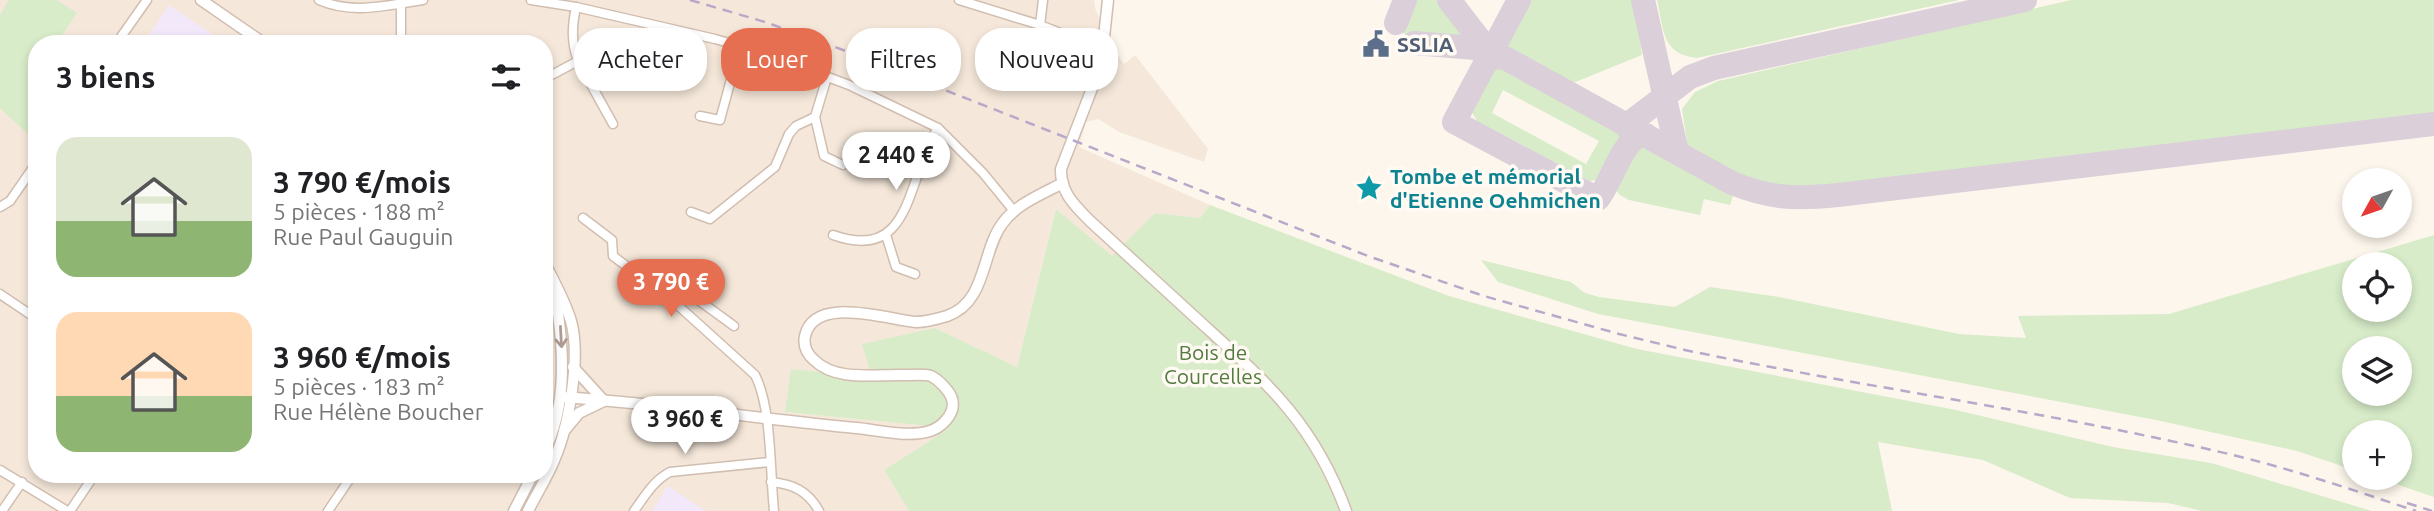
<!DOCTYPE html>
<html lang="fr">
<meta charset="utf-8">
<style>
body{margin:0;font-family:Ubuntu,sans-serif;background:#f2f2f2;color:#202124;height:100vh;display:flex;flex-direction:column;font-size:26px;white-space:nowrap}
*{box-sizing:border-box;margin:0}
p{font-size:23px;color:#757577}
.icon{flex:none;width:38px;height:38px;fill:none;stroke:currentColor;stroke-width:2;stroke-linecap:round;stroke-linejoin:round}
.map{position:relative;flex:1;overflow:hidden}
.details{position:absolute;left:28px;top:35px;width:525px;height:448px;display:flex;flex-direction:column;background:#fff;border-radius:28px;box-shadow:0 4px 10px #0003}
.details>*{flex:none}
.guide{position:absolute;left:574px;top:28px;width:665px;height:63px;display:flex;gap:14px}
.needle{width:46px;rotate:230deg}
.fabs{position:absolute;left:2342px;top:168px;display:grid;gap:14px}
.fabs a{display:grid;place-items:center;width:70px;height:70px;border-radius:50%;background:#fff;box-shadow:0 4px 10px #0003;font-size:35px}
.price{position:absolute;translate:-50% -60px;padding:0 16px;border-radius:24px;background:#fff;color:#222;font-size:23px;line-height:46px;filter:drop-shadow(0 2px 4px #0008)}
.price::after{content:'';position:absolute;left:50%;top:42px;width:21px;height:16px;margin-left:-10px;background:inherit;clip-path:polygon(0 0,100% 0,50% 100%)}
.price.selected{background:#e76f51;color:#fff}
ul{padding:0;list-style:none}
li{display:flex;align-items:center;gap:21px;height:175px;padding:0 28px}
li span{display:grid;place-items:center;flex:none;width:196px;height:140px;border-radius:21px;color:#555}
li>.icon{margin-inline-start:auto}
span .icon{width:84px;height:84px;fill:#fffc;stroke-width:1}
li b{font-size:30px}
h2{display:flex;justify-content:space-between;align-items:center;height:84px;padding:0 28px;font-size:30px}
.pill{padding:0 24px;border-radius:28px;background:#fff;box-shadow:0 4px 10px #0003;font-size:24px;line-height:63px}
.pill.selected{background:#e76f51;color:#fff}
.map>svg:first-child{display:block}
.residential{fill:#f5e8da;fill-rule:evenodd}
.education{fill:#f3e8fa}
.green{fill:#d8ecc9;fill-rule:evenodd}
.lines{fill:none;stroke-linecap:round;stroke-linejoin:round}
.taxiway{stroke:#dbcfda;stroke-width:24}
.minor-casing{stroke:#d1beb0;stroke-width:11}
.tertiary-casing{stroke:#d1beb0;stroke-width:13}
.minor{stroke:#fff;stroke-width:8}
.tertiary{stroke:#fff;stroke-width:10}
.rail{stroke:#b9a8c9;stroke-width:2.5;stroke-dasharray:10 7;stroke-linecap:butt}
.oneway{stroke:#af9d94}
.labels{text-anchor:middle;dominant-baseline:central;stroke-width:7;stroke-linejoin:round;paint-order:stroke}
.service-label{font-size:21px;font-weight:bold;fill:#4e5e75;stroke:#fffaf3;text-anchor:start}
.culture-label{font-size:21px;font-weight:bold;fill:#0d838f;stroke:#fffaf3;text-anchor:start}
.park-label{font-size:21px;fill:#537a41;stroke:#fffaf3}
</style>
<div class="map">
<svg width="2434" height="511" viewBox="0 0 2434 511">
<rect width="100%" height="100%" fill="#fdf6ec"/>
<path class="residential" d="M 0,0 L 1094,0 L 1095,8 L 1112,47 L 1124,64 L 1135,55 L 1208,149 L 1204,162 L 1119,132 L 1098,119 L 1086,122 L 1079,147 L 1210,205 L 1200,218 L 1155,213 L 1112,257 L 1056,209 L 1017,367 L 935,328 L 873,378 L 785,412 L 951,428 L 884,470 L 909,511 L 0,511 ZM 37,44 L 544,44 L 544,474 L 37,474 Z"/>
<g class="education">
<polygon points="169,5 223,42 222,44 143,44"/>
<polygon points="668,486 705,511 652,511"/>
</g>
<g class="green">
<polygon points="9,0 57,0 77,13 56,44 37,44 37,129 31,137 0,108 0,15"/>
<path d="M 1408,0 L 1439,0 L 1472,44 C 1455,42 1405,45 1398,27 Z"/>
<polygon points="1527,0 1635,0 1642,55 1568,85 1516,58 1506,47 1507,38"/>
<path d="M 1657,0 L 1959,0 L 1697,58 C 1661,54 1664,30 1657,0 Z"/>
<path d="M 2071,0 L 2434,0 L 2434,116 L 1792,190 C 1750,185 1724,169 1688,149 L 1682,109 L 1695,92 L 1718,81 Z"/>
<path d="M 1503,65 L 1621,130 L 1624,141 L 1602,179 L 1590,181 L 1477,121 L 1470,109 L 1472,103 L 1490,69 ZM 1503,90 L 1599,141 L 1586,164 L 1492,113 Z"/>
<path d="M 1644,142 L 1728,185 L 1733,196 L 1730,205 L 1704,199 L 1700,215 L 1629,200 L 1620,195 L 1616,190 C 1617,175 1630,149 1644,142 Z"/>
<polygon points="1210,205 1449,296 1637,349 1956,410 2113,447 2211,463 2372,511 2202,511 2168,503 2070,498 1983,460 1878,442 1892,511 909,511 884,470 950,428 785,412 791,369 872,378 862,344 935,328 1017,367 1056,209 1112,256 1155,213 1200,218"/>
<path d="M 2434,235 L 2434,497 L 2378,478 L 2399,478 L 2399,432 L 2354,432 L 2354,470 L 2297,451 L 2156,420 L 1598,314 L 1498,282 L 1481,260 L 1571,282 L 1585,293 L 1599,297 L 1675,307 L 1710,287 L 1779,297 L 1959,334 L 2026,338 L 2018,316 L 2169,314 ZM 2354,264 L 2399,264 L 2399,310 L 2354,310 ZM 2399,348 L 2399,394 L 2354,394 L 2354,348 Z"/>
</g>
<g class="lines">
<g class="taxiway">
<polyline points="1449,0 1487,49 1492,52"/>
<path d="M 1519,0 L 1454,122 L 1598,199 C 1611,182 1621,146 1639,135 L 1646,135"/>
<polyline points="1643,0 1677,152"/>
<polyline points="1396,23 1405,0"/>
<polyline points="1414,43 1487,49"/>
<path d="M 1487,60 L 1496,57 L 1505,58 L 1732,183 C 1771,199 1797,199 1838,195 L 2434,124"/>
<polyline points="1631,139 1631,134 1627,125 1690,77 1714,68 2025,0"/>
</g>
<defs>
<g id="minor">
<path d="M 319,0 C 353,15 387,5 423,0"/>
<polyline points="531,0 576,7 715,39 767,54 849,85 938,128 983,173 1014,211"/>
<polyline points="959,0 1040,25 1104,50"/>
<polyline points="401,3 401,44"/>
<path d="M 576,7 C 572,26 571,42 578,61 L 613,124"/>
<polyline points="1040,25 1043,0"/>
<polyline points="116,44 147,0"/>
<polyline points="544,79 578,61"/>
<polyline points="700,116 720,120 740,46"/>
<polyline points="815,117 824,156 843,165"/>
<polyline points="0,207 10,201 37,162"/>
<polyline points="691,212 710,219 775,167 789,134 796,126 815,117 827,77"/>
<path d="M 583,218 L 612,240 L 613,256 L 672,300 L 755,375 C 772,408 770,472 774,511"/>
<path d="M 833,235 C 914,264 906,177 938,128"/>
<polyline points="886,235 896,267 915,274"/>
<polyline points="0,294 37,319"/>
<polyline points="672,300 686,291 734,326"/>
<polyline points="0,470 67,511"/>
<path d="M 771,482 C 793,484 808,491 819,511"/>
<polyline points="2,511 22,482"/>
<polyline points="70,511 95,474"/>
<polyline points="328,511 353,474"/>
<path d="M 634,511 C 645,496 653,481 670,472 L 770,462"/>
</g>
<g id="tertiary">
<polyline points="201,0 265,44"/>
<path d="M 1108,0 L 1101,65 L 1061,169 C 1060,192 1075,206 1090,221 C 1126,254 1161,286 1197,319 C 1265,381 1313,421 1346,511"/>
<path d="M 561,397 C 660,403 758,419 856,428 C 878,430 908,438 930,431 C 940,428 949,419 952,410 C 954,403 952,396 947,390 C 943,385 937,379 931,376 C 924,374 913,375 905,375 C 876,374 836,382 814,360 C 807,354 803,346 805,336 C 814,294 889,320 916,322 C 927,322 937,319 947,316 C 987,302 981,253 1002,224 C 1016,204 1042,194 1063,183"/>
<polyline points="564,431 579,413 604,401 573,367"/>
<path d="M 544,452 C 568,404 564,346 555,295"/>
<polyline points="514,511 533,474"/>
<path d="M 528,511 C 537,493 548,476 555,458 C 569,425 581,357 571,321 C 565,301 554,281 544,262"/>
</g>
</defs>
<use href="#minor" class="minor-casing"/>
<use href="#tertiary" class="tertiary-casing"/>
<use href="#minor" class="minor"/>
<use href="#tertiary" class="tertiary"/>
<g class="rail">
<path d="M 690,0 L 765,22 L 825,43 L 1368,256 L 1484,296 L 1619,334 L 1685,350 C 1867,388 2052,412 2233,455 C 2295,470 2356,491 2416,511"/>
<polyline points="2407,503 2432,511"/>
</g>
</g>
<defs><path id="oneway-shaft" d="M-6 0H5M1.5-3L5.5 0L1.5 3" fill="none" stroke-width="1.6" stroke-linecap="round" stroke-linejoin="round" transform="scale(1.75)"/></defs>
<use class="oneway" href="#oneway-shaft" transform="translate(561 337) rotate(87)"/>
<defs>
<symbol id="civic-bare" viewBox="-9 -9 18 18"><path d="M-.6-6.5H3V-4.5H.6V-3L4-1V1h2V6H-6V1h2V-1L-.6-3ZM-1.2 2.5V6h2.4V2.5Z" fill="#5c6f8a" stroke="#fffaf3" stroke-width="2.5" paint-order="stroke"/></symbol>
<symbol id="sight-bare" viewBox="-9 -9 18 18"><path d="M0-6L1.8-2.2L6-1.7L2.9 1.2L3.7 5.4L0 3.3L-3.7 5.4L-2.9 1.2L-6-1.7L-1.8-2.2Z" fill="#0f9aa8" stroke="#fffaf3" stroke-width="2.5" paint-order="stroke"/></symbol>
</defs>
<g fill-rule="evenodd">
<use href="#civic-bare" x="1357" y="25" width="38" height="38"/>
<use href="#sight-bare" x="1350" y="169" width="38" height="38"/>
</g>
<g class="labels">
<g class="service-label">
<text x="1397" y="44">SSLIA</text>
</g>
<g class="culture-label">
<text x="1390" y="176">Tombe et mémorial<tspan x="1390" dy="24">d'Etienne Oehmichen</tspan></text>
</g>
<g class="park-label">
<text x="1213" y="352">Bois de<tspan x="1213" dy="24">Courcelles</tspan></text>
</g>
</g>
</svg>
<div class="fabs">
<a><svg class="needle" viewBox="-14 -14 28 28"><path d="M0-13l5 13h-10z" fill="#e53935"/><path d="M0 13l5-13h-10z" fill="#757577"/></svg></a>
<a><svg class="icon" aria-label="locate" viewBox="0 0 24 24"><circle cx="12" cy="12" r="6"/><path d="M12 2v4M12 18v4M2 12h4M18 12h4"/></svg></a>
<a><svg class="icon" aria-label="layers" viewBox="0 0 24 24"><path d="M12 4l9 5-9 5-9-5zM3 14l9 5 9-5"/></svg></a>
<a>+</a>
</div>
<b class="price" style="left:896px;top:192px">2 440 €</b>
<b class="price selected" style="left:671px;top:319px">3 790 €</b>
<b class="price" style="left:685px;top:456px">3 960 €</b>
<div class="guide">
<a class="pill">Acheter</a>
<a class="pill selected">Louer</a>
<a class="pill">Filtres</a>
<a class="pill">Nouveau</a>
</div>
<section class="details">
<h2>3 biens<svg class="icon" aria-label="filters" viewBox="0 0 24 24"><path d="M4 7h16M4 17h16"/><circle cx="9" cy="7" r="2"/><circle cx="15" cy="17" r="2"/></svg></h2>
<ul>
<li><span style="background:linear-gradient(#dfe7d0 60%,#8fb573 0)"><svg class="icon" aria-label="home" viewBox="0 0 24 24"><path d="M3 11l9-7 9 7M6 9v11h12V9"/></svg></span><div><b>3 790 €/mois</b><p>5 pièces · 188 m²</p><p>Rue Paul Gauguin</p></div></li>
<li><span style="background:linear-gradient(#ffd9b3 60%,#8fb573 0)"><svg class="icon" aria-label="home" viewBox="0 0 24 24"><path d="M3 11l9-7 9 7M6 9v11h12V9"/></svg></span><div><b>3 960 €/mois</b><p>5 pièces · 183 m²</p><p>Rue Hélène Boucher</p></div></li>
</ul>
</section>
</div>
